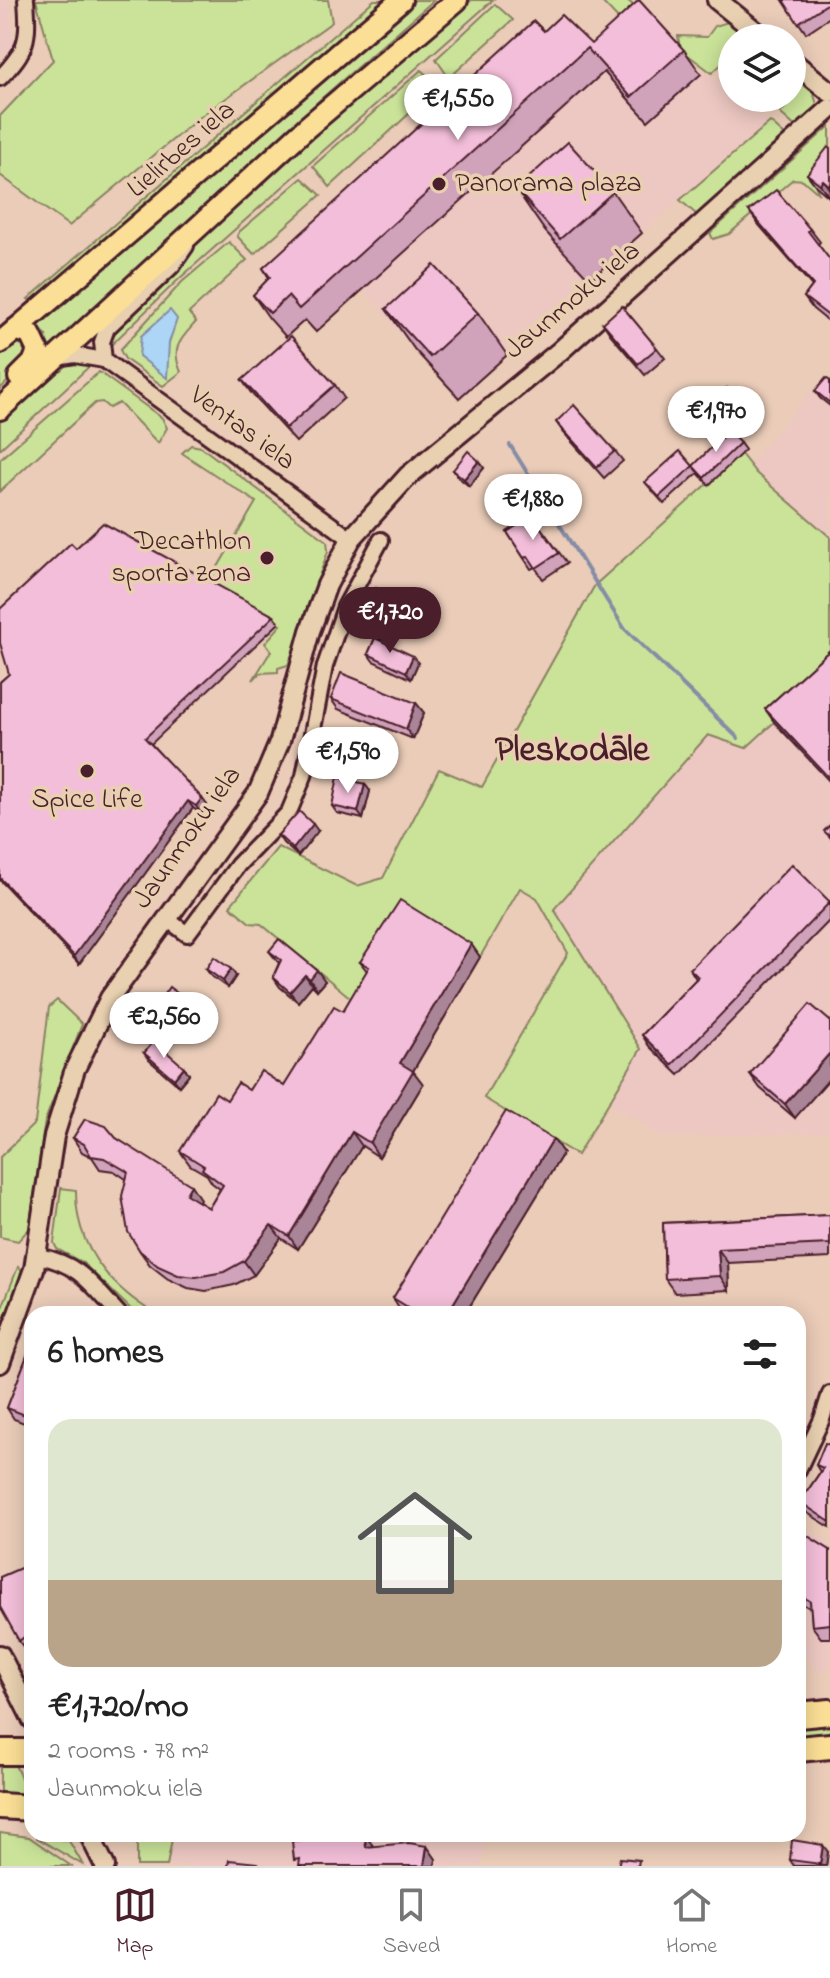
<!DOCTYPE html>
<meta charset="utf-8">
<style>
body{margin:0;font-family:"Indie Flower",sans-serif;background:#f2f2f2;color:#222;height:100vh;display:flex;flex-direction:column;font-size:30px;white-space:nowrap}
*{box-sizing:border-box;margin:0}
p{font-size:26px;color:#767676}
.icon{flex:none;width:44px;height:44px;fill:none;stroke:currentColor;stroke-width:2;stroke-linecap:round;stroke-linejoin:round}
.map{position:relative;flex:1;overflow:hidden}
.sheet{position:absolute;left:24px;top:1306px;width:782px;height:536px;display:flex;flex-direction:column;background:#fff;border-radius:24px;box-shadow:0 4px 20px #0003}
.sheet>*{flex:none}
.fabs{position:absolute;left:718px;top:24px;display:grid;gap:16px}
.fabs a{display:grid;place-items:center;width:88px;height:88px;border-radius:50%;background:#fff;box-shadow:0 4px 20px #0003;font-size:40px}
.price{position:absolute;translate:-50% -68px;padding:0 18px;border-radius:28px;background:#fff;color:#222;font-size:26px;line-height:52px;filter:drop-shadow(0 2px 4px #0008)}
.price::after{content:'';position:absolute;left:50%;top:48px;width:24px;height:18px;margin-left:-12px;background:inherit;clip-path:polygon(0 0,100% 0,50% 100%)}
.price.on{background:#4a1f2b;color:#fff}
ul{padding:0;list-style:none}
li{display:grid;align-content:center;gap:16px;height:424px;padding:0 24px}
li+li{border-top:2px solid #e0e0e0}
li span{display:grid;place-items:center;height:248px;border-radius:24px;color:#555}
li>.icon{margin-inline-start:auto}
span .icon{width:144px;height:144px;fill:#fffc;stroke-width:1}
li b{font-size:34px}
h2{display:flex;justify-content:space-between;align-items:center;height:96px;padding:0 24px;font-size:34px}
.dock{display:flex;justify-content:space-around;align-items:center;height:112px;border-top:2px solid #e0e0e0;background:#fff;font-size:22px;color:#767676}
.dock a{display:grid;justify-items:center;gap:4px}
.dock .on{color:#4a1f2b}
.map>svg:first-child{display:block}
.built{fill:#edc8c2}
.green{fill:#cae399;stroke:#8a8162;stroke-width:2}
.water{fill:#acd5f6;stroke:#858ca5;stroke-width:2}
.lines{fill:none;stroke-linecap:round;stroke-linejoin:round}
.stream{stroke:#858ca5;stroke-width:4}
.street-casing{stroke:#4a1f2b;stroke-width:20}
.secondary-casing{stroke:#4a1f2b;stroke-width:24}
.primary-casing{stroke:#4a1f2b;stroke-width:26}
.highway-casing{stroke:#4a1f2b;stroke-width:30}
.street{stroke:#e8d0b0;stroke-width:14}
.secondary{stroke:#e8d0b0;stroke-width:18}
.primary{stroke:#fbdf96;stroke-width:20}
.highway{stroke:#fbdf96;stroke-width:24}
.wall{fill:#d1a3bb;stroke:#4a1f2b;stroke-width:2}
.shaded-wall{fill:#aa8598;stroke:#4a1f2b;stroke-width:2}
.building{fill:#f3bed9;stroke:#4a1f2b;stroke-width:2}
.poi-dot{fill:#4a1f2b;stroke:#e8d0b0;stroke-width:3}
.labels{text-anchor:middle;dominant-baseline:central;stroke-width:7;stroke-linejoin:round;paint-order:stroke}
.street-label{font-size:28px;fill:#4a1f2b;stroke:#e8d0b0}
.poi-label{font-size:28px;fill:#4a1f2b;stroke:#e8d0b0;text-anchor:start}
.district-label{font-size:36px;font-weight:bold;fill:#4a1f2b;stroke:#e8d0b0}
</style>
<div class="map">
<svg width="830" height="1866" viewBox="0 0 830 1866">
<rect width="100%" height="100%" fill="#eaccb8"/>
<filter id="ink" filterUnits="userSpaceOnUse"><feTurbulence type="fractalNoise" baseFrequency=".0125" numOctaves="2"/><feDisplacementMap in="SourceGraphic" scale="16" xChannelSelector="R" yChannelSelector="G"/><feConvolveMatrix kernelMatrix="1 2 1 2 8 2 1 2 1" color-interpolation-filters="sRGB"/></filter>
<g filter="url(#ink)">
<g class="built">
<polygon points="0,0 10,0 14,44 0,58"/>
<polygon points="704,71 732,93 732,98 738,98 770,122 642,233 598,184 545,231 590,280 507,355 463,307 415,350 363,290 603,72 648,121"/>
<polygon points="830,386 830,537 756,473 751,464 810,392 820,398"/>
<polygon points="830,671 830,1132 662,1137 609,1103 641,1049 554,909 708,735"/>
<polygon points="798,1523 830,1542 830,1671 816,1670 798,1647"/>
<polygon points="255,1834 487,1834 482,1866 167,1866 172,1839"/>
</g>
<g class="green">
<polygon points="36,0 328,0 332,22 200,117 69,226 0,175 0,116 53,60"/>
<polygon points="374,0 386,0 32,302 28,299"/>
<polygon points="415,0 434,0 322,98 48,355 46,335 36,324"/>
<polygon points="472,0 493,0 179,279 109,347 112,329 171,274 204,233 388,65"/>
<polygon points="606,0 627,0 638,9 620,21 603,3"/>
<polygon points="495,4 513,20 449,78 436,59"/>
<polygon points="728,22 748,38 732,38 732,63 727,59 712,73 680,49 678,36 707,37 715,26"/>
<polygon points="421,70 439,86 330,187 313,166"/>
<polygon points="792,72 812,88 818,108 798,129 780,113 786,107 775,98 792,98"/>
<polygon points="770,122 787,137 697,215 680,200"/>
<polygon points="830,126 830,169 816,187 819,194 803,180 793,179 729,234 713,239 710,233"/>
<polygon points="302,178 321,195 254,254 237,236 239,232"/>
<path d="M 229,242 L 247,260 L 189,313 L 196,322 C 181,339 170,347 181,372 L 163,386 L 125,359 L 120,350 L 182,282 Z"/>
<polygon points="15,342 29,348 26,364 0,389 0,356"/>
<polygon points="71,361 94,362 0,449 0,421"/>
<polygon points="99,372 162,418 167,428 158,443 119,403 109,408 102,402 95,403 0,491 0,459"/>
<polygon points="191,445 201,447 327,541 328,551 288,665 278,668 278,672 260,673 253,680 271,651 265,643 281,625 208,584 256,502 182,453"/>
<polygon points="741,454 756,473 830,537 830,671 746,748 708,735 554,909 641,1049 577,1155 484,1098 568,953 537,898 520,888 480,957 352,999 261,924 250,923 230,906 278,847 357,886 383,878 439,769 482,787 595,585"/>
<polygon points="57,1000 82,1024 45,1121 29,1229 18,1241 0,1237 0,1157 35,1123 49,1007"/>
<path d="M 61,1188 L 76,1190 C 75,1243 104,1280 146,1308 L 141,1314 L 136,1314 L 83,1263 L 57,1249 L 54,1243 Z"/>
<polygon points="18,1267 24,1273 0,1341 0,1313"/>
<polygon points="830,1721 830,1733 798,1736 798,1724"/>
<polygon points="0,1763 14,1763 29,1795 0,1795"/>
<polygon points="0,1833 29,1837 71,1866 0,1866"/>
<polygon points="38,1835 69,1841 83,1865 37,1838"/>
<polygon points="172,1839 167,1866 137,1866 137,1842"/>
</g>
<polygon class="water" points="170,310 177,319 169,343 167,378 139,356 141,336"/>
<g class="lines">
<polyline class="stream" points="510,445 624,628 738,738"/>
<defs>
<g id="street">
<path d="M 0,78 C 28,49 29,40 26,0"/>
<polyline points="56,358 75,355 104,360 351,539"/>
<polyline points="104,360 102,342 107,328 172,266 186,246"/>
<polyline points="167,919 187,934 238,865 289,812 304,776 325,666 345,607 381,540"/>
<path d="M 38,1256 C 80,1264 91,1284 119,1314"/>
<polyline points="798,1470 822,1419 830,1394"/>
</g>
<g id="secondary">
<polyline points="717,0 764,38"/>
<polyline points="792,61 830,92"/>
<polyline points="0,1363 34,1269 54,1136 75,1069 110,998 258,793 280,741 310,631 327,585 351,539 408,476 560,351 830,109"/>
<polyline points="0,1655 32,1719"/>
<polyline points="89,1834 105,1866"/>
</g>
<g id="primary">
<polyline points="16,329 30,334 38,351 33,363 19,377"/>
<polyline points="0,343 401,0"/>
<polyline points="0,409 306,128 457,0"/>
</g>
<g id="highway">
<polyline points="798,1715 830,1712"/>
<polyline points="798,1749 830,1746"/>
<polyline points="0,1752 32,1752"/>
<polyline points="0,1806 32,1808"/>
</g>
</defs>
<use href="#street" class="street-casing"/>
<use href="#secondary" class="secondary-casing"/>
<use href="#primary" class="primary-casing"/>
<use href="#highway" class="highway-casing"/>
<use href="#street" class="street"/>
<use href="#secondary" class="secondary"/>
<use href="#primary" class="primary"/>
<use href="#highway" class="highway"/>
</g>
<g class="wall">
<polygon points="783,0 830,0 830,17 806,33"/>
<polygon points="544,31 591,44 684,50 701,74 648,121 604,72 316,332 305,320 286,337 269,318 253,295 269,278 263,268"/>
<polygon points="830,149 830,195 829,197 816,186 807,174"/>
<polygon points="516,189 613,192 642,233 590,280 545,231"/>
<polygon points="749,211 810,229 820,242 818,244 830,260 830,323 813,309 804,297 812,286 758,224"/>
<polygon points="386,309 478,313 507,355 459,398 415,350"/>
<polygon points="603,323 657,348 665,358 645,375 610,334"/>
<polygon points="242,380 335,385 344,398 296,442 252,394"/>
<polygon points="830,381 830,406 820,398 815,391"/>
<polygon points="737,396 742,403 720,429 710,421 705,414"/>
<polygon points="556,422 615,451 623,461 604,478 563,432"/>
<polygon points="740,443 745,450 709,485 698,473 664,504 645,482 693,466"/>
<polygon points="479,461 484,468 469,486 458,477 453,470"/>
<polygon points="532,516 567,563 543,579 535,567 531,569 507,532"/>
<polygon points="76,548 274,616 279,623 151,744 207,805 201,814 193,808 79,964 0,880 0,682 9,674"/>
<polygon points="394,597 399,604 381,641 418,663 411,679 373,661 368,654 375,638 370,636 365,629 367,625 362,618"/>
<polygon points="830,650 830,782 775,723 765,709"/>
<polygon points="331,699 416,703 424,713 413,739 338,709"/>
<polygon points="370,791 363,819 337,813 332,806"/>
<polygon points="318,831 298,856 283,843 278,835"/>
<polygon points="830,901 830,920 679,1075 649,1046 642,1035 696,979 690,969"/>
<polygon points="471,944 480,957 413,1071 423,1084 379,1157 362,1146 298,1249 281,1238 254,1275 234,1285 206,1291 188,1288 168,1279 150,1265 140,1251 126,1179 114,1171 100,1169 92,1157 82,1152 73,1138 116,1138 200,1199 199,1202 209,1208 220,1189 212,1183 207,1175 190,1165 180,1151 227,1100 249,1090 284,1086 343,1011 367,971 360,962"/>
<polygon points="269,951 325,981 317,990 312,985 298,1002 280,987 273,977 279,963"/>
<polygon points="206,969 236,976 228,988 211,976"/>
<polygon points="189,1002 194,1009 188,1020 179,1014 172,1025 159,1016 154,1009"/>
<polygon points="830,1021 795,1118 760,1088 750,1074"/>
<polygon points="144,1053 184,1067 189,1074 179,1086 149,1060"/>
<polygon points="553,1139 563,1153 465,1314 406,1314 402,1312 393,1298"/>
<polygon points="830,1215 830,1258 728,1263 729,1290 675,1293 665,1279 663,1223"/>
<polygon points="32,1343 32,1426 14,1419 7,1408"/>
<polygon points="830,1445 830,1527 806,1512 800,1502 820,1472 816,1465"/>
<polygon points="798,1530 830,1550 830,1638 821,1638 812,1626 811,1609 798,1601"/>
<polygon points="32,1563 32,1659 19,1641"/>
<polygon points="828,1852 826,1866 794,1866 790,1860"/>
</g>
<g class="shaded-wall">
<polygon points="823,180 830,190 829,197 820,184"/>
<polygon points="737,396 742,403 720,429 715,422"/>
<polygon points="479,461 484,468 469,486 464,479"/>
<polygon points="394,597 399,604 381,641 376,634"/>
<polygon points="413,656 418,663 411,679 406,672"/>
<polygon points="416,703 424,713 413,739 406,729"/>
<polygon points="365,784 370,791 363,819 358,812"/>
<polygon points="202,798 207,805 201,814 196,806"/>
<polygon points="188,801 193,808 79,964 74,956"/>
<polygon points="313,824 318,831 298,856 293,849"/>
<polygon points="471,944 480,957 413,1071 423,1084 379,1157 370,1143 400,1063"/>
<polygon points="231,969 236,976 228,988 223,981"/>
<polygon points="317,970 325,981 317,990 310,979"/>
<polygon points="305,975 312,985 298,1002 290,992"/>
<polygon points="189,1002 194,1009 188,1020 183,1012"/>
<polygon points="174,1006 179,1014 172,1025 167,1018"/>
<polygon points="830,1053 830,1078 795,1118 785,1104"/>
<polygon points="184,1067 189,1074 179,1086 174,1079"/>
<polygon points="352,1132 362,1146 298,1249 289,1236"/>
<polygon points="553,1139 563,1153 465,1314 447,1314"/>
<polygon points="191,1185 200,1199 195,1208 186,1194"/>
<polygon points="271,1225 281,1238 254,1275 244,1261"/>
<polygon points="718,1249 728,1263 729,1290 720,1276"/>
<polygon points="32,1396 32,1426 25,1415"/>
<polygon points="364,1834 374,1847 366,1847"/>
<polygon points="823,1845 828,1852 826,1866 821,1866 820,1864"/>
<polygon points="427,1846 436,1859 435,1866 424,1866"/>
</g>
<g class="building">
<polygon points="639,0 684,50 631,97 587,48 299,309 288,296 270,313 253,295 270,277 263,268 534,21 544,31 561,15 591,44"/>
<polygon points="783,0 830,0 830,2 798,23"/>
<polygon points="568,142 613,192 560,239 516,189"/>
<polygon points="828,147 830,149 830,186 823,180 820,184 807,174"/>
<polygon points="776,190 810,229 808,231 830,260 830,317 804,297 813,285 749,211"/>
<polygon points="434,265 478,313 430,357 386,309"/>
<polygon points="622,306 657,348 638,364 603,323"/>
<polygon points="291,336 335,385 286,428 242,380"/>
<polygon points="826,378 830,381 830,403 815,391"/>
<polygon points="727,388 737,396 715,422 705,414"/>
<polygon points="574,405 615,451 597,467 556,422"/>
<polygon points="728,431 740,443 704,478 693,466"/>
<polygon points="468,451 479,461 464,479 453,470"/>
<polygon points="680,451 693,466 659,497 645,482"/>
<polygon points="532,516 559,553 536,568 528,556 524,558 507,532"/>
<polygon points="103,523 274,616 145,738 202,798 196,806 188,801 74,956 0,878 0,682 9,674 0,643 0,609 71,543 76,548"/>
<polygon points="376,588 394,597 376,634 365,629 369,622 362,618"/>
<polygon points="375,638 413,656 406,672 368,654"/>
<polygon points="830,650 830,779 765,709"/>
<polygon points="341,673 416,703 406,729 331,699"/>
<polygon points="338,777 365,784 358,812 332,806"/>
<polygon points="299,811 313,824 293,849 278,835"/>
<polygon points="830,825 830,837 824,831"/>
<polygon points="792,864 830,902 672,1065 642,1035 698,977 690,969"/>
<polygon points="400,900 471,944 400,1063 413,1071 370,1143 352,1132 289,1236 271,1225 244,1261 224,1272 196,1277 178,1275 158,1266 140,1251 128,1232 122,1196 128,1172 104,1158 91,1156 84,1144 73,1138 85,1119 106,1126 116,1138 191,1185 186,1194 209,1208 223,1185 202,1169 204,1166 180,1151 216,1093 227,1100 238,1083 249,1090 261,1071 284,1086 334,1006 343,1011 369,967 360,962"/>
<polygon points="279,939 317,970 310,979 305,975 290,992 273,977 281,960 269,951"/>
<polygon points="214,957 231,969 223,981 206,969"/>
<polygon points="169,987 189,1002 183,1012 174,1006 167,1018 154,1009"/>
<polygon points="810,1004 830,1021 830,1053 785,1104 750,1074"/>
<polygon points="154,1041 184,1067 174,1079 144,1053"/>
<polygon points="506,1111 553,1139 447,1314 419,1314 393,1298"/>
<polygon points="830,1215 830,1244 718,1249 720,1276 665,1279 663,1223"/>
<polygon points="32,1343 32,1396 25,1415 7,1408"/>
<polygon points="825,1443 830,1445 830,1522 800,1502 823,1468 816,1465"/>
<polygon points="798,1530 830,1550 830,1624 812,1626 810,1601 798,1594"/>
<polygon points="32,1563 32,1631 19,1641 0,1607 0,1577"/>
<polygon points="364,1834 366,1847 409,1843 427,1846 424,1866 299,1866 300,1859 294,1860 292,1841"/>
<polygon points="792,1840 823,1845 820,1864 790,1860"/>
<polygon points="620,1858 639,1860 638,1866 618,1866"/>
<polygon points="229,1860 258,1863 257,1866 228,1866"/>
</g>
</g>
<g class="poi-dot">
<circle cx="439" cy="184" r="8"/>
<circle cx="267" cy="558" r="8"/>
<circle cx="87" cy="771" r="8"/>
</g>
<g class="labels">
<g class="street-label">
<text transform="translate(182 150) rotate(-41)">Lielirbes iela</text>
<text transform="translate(573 301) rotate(-40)">Jaunmoku iela</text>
<text transform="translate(242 429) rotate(36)">Ventas iela</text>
<text transform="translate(188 838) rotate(-55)">Jaunmoku iela</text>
</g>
<g class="poi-label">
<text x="455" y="184">Panorama plaza</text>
<text x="251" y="542" text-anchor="end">Decathlon<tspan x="251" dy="32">sporta zona</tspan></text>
<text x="87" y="800" text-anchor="middle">Spice Life</text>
</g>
<g class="district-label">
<text x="572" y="751">Pleskodāle</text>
</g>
</g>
</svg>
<div class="fabs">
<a><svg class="icon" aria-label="layers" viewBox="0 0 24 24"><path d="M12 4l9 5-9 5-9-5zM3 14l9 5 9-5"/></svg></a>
</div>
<b class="price" style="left:458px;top:142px">€1,550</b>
<b class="price" style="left:716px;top:454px">€1,970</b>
<b class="price" style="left:533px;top:542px">€1,880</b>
<b class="price on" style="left:390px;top:655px">€1,720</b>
<b class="price" style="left:348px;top:795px">€1,590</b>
<b class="price" style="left:164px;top:1060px">€2,560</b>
<section class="sheet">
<h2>6 homes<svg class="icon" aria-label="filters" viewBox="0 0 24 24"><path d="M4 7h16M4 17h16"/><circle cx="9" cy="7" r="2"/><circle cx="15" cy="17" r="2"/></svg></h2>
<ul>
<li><span style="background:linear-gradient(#dfe7d0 65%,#b9a48a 0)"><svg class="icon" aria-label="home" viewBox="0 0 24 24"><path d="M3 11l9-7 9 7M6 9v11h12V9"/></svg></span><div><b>€1,720/mo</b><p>2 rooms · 78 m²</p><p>Jaunmoku iela</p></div></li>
</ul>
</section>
</div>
<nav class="dock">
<a class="on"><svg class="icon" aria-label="map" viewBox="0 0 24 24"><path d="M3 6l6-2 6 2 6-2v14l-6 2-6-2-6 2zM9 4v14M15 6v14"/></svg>Map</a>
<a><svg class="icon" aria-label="saved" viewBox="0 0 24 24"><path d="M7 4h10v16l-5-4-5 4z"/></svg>Saved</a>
<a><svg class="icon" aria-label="home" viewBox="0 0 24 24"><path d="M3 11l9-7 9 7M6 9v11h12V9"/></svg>Home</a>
</nav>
